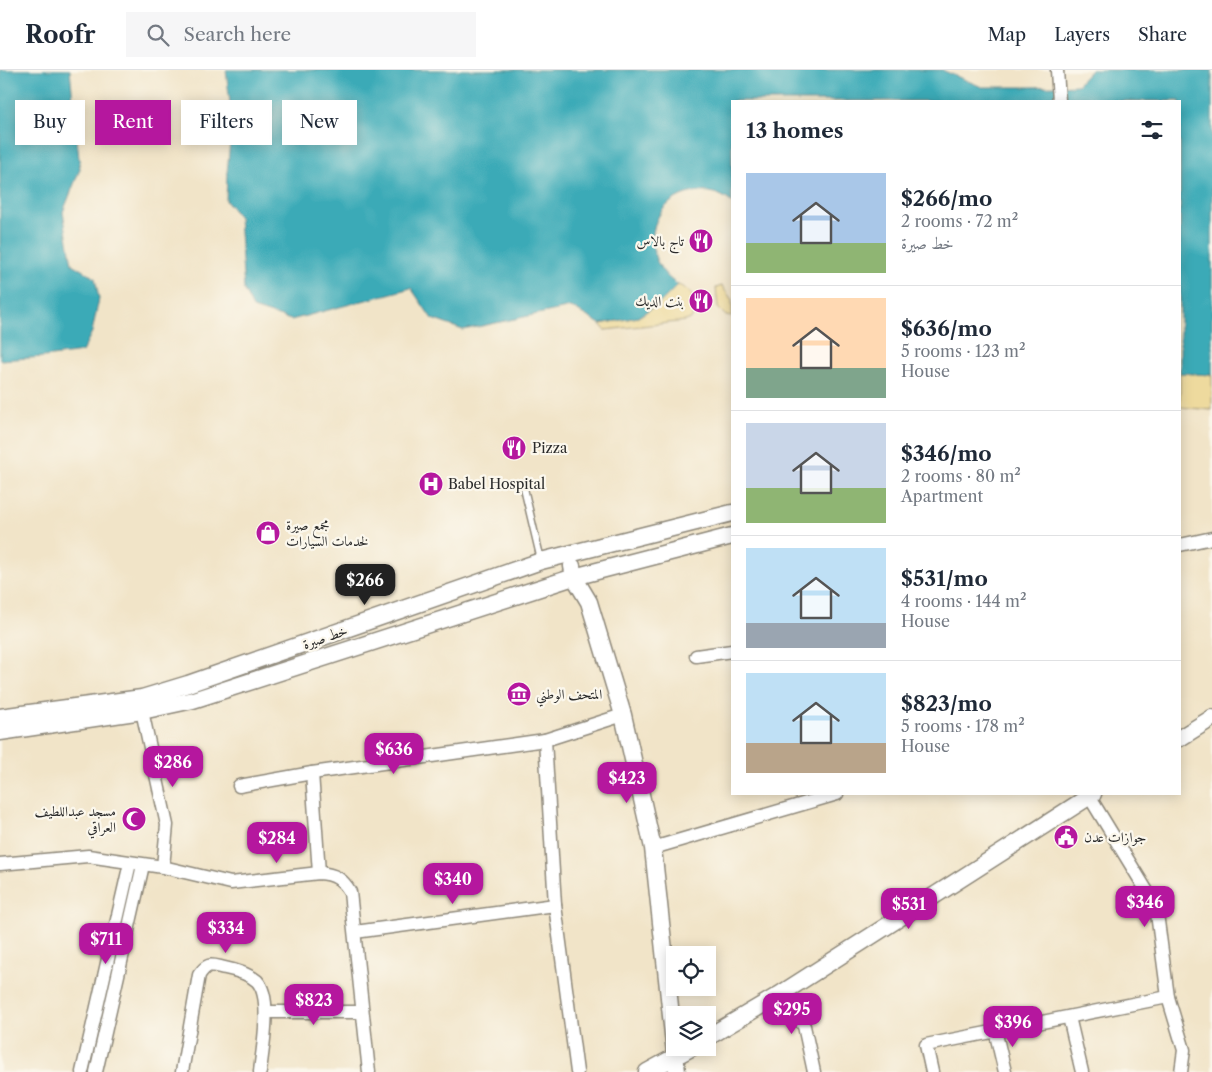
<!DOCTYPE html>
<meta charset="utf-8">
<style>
body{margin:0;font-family:"Libre Caslon Text",Amiri,serif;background:#f6f6f7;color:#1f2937;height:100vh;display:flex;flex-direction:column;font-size:19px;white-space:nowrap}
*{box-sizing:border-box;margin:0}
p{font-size:16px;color:#747a83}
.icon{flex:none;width:28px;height:28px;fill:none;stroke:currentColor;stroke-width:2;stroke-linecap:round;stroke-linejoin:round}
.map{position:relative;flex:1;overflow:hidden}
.drawer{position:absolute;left:731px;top:30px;width:450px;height:695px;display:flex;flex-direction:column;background:#fff;border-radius:0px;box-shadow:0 2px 12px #0003}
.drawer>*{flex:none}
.top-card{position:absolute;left:15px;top:30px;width:475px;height:45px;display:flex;gap:10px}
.tools{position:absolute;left:666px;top:876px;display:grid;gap:10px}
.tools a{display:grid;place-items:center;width:50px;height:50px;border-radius:0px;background:#fff;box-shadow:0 2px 12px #0003;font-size:25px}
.price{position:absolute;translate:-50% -42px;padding:0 11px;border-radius:10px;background:#b5179e;color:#fff;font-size:16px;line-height:32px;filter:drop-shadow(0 1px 2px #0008)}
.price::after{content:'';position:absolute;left:50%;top:30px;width:15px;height:11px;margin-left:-8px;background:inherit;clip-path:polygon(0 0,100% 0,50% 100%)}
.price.current{background:#222;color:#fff}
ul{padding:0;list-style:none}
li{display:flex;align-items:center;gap:15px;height:125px;padding:0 15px}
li+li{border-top:1px solid #e0e1e3}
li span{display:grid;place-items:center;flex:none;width:140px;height:100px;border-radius:0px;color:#555}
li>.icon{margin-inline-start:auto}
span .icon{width:60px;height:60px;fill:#fffc;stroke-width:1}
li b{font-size:21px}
h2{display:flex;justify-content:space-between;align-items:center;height:60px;padding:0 15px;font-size:21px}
.tag{padding:0 18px;border-radius:0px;background:#fff;box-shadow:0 2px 12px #0003;font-size:18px;line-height:45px}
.tag.current{background:#b5179e;color:#fff}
header{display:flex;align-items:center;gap:30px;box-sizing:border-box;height:70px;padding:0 25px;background:#fff;border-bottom:1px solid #e0e1e3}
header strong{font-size:24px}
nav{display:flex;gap:28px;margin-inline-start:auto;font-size:18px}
.search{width:350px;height:45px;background:#f6f6f7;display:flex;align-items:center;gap:12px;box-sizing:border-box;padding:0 18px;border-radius:0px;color:#747a83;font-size:19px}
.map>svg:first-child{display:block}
.sand{fill:#eeda9e;stroke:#8c8264}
.water{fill:#3aaab7;stroke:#326a71}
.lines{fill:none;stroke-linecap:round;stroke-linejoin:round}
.service-casing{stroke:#8e887a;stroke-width:9}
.minor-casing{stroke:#8e887a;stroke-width:15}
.tertiary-casing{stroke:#8e887a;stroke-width:19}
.service{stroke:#fff;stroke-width:6}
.minor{stroke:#fff;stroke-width:12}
.tertiary{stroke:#fff;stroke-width:16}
.labels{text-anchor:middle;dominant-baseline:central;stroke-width:4.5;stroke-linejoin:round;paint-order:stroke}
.poi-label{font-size:14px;fill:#2b2b2b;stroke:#fbf7ec;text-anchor:start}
.street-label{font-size:14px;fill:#2b2b2b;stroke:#fbf7ec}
</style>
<header>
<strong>Roofr</strong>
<div class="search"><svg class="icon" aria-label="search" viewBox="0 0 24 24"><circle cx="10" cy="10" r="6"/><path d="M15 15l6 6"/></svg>Search here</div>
<nav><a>Map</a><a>Layers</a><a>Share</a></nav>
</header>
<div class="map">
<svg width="1212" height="1002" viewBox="0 0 1212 1002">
<rect width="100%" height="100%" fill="#fbf7ec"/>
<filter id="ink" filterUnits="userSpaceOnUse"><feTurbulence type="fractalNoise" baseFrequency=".02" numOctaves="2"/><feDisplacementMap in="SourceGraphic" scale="10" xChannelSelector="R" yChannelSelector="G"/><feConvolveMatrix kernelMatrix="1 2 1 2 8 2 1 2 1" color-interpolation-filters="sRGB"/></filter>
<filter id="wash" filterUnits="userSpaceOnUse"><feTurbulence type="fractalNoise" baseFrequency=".0096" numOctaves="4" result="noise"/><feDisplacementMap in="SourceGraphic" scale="20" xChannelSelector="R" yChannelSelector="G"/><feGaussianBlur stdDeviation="1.12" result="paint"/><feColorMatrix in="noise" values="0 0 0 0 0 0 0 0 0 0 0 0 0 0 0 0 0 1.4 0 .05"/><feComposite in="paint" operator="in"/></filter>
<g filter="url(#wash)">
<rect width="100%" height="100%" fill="#f1e4c8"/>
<g class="sand">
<path d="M 678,215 C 694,221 698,232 692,248 L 686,251 L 605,260 L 600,254 L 638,247 L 661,232 Z"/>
<polygon points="722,216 732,230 732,247 726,246 718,238 716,218"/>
<polygon points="1180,303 1212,305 1212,340 1180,337"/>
</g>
<g class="water">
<polygon points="0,0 70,0 80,99 63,142 72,194 95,208 99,229 92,262 82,282 44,287 0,290"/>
<path d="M 226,0 L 942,0 L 982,17 L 1031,17 L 1077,15 L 1091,0 L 1212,0 L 1212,305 L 1180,303 L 1180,31 L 732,31 L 732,133 C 726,127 717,123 708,122 C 652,117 632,185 678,215 L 661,232 L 638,247 L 600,254 L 571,237 L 463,260 L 432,249 L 411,218 L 291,250 L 253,238 L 244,220 L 239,147 L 226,131 L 227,103 L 232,50 Z"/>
</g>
</g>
<g filter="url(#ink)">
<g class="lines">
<defs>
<polyline id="service" points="523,414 541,490"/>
<g id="minor">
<polyline points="1057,0 1059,31"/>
<polyline points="1180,475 1212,468"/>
<polyline points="696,586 732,581"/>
<polyline points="142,641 167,755 163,797"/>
<polyline points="312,703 319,803"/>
<polyline points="239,716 312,703 545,670"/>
<polyline points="1089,726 1156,836 1168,927 1184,980 1181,1002"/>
<polyline points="653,778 837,724"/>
<path d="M 0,794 L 88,786 L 163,797 L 231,813 L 319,803 C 334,804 343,809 350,822 L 369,1002"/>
<polyline points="355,862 555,835"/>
<polyline points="779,925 804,956 814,1002"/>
<polyline points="266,942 362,942"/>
<polyline points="1069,947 1082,1002"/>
<polyline points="995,960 1005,1002"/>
<polyline points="82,1002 130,793"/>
<polyline points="96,1002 143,795"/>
<path d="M 182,1002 L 199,905 C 208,892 211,895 225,898 C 235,900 249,904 257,911 C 273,928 262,980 260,1002"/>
<polyline points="577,1002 555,835 545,670 623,645"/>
<polyline points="932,1002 926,975 1168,927"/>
</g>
<g id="tertiary">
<polyline points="572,496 574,507 589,532 623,645 653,778 677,1002"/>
<polyline points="0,647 142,628 188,614 541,491 732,443"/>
<polyline points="0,662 142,641 193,630 574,507 732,466"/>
<polyline points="1180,668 1212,648"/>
<polyline points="708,967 779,925 1093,724"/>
<polyline points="647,1002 691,978"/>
</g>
</defs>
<use href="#service" class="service-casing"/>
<use href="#minor" class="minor-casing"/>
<use href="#tertiary" class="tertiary-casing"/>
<use href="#service" class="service"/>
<use href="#minor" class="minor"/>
<use href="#tertiary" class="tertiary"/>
</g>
</g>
<defs>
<symbol id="restaurant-disc" viewBox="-11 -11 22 22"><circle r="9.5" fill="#b5179e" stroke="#fbf7ec"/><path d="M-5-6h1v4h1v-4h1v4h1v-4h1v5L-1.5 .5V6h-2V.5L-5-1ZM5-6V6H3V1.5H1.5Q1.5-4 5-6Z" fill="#fff"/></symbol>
<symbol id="hospital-disc" viewBox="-11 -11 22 22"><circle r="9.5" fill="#b5179e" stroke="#fbf7ec"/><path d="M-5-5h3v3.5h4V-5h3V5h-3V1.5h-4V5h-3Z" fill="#fff"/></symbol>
<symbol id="shop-disc" viewBox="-11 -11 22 22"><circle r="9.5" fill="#b5179e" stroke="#fbf7ec"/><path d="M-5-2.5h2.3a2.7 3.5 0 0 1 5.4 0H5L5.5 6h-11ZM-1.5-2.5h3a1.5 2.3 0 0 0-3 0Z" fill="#fff"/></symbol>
<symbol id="museum-disc" viewBox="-11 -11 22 22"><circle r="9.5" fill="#b5179e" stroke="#fbf7ec"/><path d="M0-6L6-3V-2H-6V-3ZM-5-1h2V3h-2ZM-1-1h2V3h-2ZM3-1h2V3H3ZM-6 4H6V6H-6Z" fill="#fff"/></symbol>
<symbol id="mosque-disc" viewBox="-11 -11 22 22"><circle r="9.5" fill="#b5179e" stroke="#fbf7ec"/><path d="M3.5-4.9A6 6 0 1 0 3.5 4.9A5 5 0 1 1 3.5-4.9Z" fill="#fff"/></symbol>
<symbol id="civic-disc" viewBox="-11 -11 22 22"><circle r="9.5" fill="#b5179e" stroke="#fbf7ec"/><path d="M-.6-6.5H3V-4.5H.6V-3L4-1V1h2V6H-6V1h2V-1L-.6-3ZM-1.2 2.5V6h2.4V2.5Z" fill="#fff"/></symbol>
</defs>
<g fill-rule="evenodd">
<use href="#restaurant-disc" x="687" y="157" width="28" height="28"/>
<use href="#restaurant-disc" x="687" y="217" width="28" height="28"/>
<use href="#restaurant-disc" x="500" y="364" width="28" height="28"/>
<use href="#hospital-disc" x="417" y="400" width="28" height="28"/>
<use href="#shop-disc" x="254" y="449" width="28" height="28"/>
<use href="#museum-disc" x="505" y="610" width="28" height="28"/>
<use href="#mosque-disc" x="120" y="735" width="28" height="28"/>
<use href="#civic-disc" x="1052" y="753" width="28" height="28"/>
</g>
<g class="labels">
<g class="poi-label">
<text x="684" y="171" text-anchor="end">تاج بالاس</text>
<text x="684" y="231" text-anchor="end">بنت الديك</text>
<text x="532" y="378">Pizza</text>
<text x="448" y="414">Babel Hospital</text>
<text x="286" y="455">مجمع صيرة<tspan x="286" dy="16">لخدمات السيارات</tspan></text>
<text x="536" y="624">المتحف الوطني</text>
<text x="116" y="741" text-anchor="end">مسجد عبداللطيف<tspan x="116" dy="16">العراقي</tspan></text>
<text x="1084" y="767">جوازات عدن</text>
</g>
<g class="street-label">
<text transform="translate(325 567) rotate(-19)">خط صيرة</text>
</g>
</g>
</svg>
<div class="tools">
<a><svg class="icon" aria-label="locate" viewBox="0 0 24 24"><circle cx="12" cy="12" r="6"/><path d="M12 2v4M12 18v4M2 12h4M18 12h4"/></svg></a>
<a><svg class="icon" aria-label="layers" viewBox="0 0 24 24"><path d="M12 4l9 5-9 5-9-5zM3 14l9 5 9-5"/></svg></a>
</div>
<b class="price current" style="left:365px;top:536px">$266</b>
<b class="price" style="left:394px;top:705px">$636</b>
<b class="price" style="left:173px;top:718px">$286</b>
<b class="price" style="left:627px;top:734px">$423</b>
<b class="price" style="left:277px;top:794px">$284</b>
<b class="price" style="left:453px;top:835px">$340</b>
<b class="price" style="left:1145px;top:858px">$346</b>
<b class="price" style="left:909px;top:860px">$531</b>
<b class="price" style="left:226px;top:884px">$334</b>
<b class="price" style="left:106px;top:895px">$711</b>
<b class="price" style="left:314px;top:956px">$823</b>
<b class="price" style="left:792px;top:965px">$295</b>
<b class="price" style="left:1013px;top:978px">$396</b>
<div class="top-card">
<a class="tag">Buy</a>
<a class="tag current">Rent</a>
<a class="tag">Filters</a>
<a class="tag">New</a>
</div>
<section class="drawer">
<h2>13 homes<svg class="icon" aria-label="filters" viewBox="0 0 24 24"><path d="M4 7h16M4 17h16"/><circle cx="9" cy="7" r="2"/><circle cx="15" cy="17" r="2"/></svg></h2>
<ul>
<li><span style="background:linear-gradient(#a9c7e8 70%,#8fb573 0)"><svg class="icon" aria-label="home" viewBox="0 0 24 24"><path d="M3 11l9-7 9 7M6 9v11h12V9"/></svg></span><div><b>$266/mo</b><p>2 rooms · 72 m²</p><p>خط صيرة</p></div></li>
<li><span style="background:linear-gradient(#ffd9b3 70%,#7fa58c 0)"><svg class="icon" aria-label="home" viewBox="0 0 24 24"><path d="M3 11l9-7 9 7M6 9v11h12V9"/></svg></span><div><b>$636/mo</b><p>5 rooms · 123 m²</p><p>House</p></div></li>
<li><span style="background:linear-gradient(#c9d6e8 65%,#8fb573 0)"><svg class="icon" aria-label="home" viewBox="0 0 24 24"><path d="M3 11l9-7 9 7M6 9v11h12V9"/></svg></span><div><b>$346/mo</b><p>2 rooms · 80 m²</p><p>Apartment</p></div></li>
<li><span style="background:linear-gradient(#bfe0f5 75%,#9aa5b1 0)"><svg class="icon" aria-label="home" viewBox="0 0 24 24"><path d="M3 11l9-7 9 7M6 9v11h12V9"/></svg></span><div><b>$531/mo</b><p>4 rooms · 144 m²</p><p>House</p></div></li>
<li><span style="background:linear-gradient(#bfe0f5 70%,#b9a48a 0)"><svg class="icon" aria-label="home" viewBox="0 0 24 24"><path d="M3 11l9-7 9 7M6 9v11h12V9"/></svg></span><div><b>$823/mo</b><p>5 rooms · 178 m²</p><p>House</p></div></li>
</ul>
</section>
</div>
